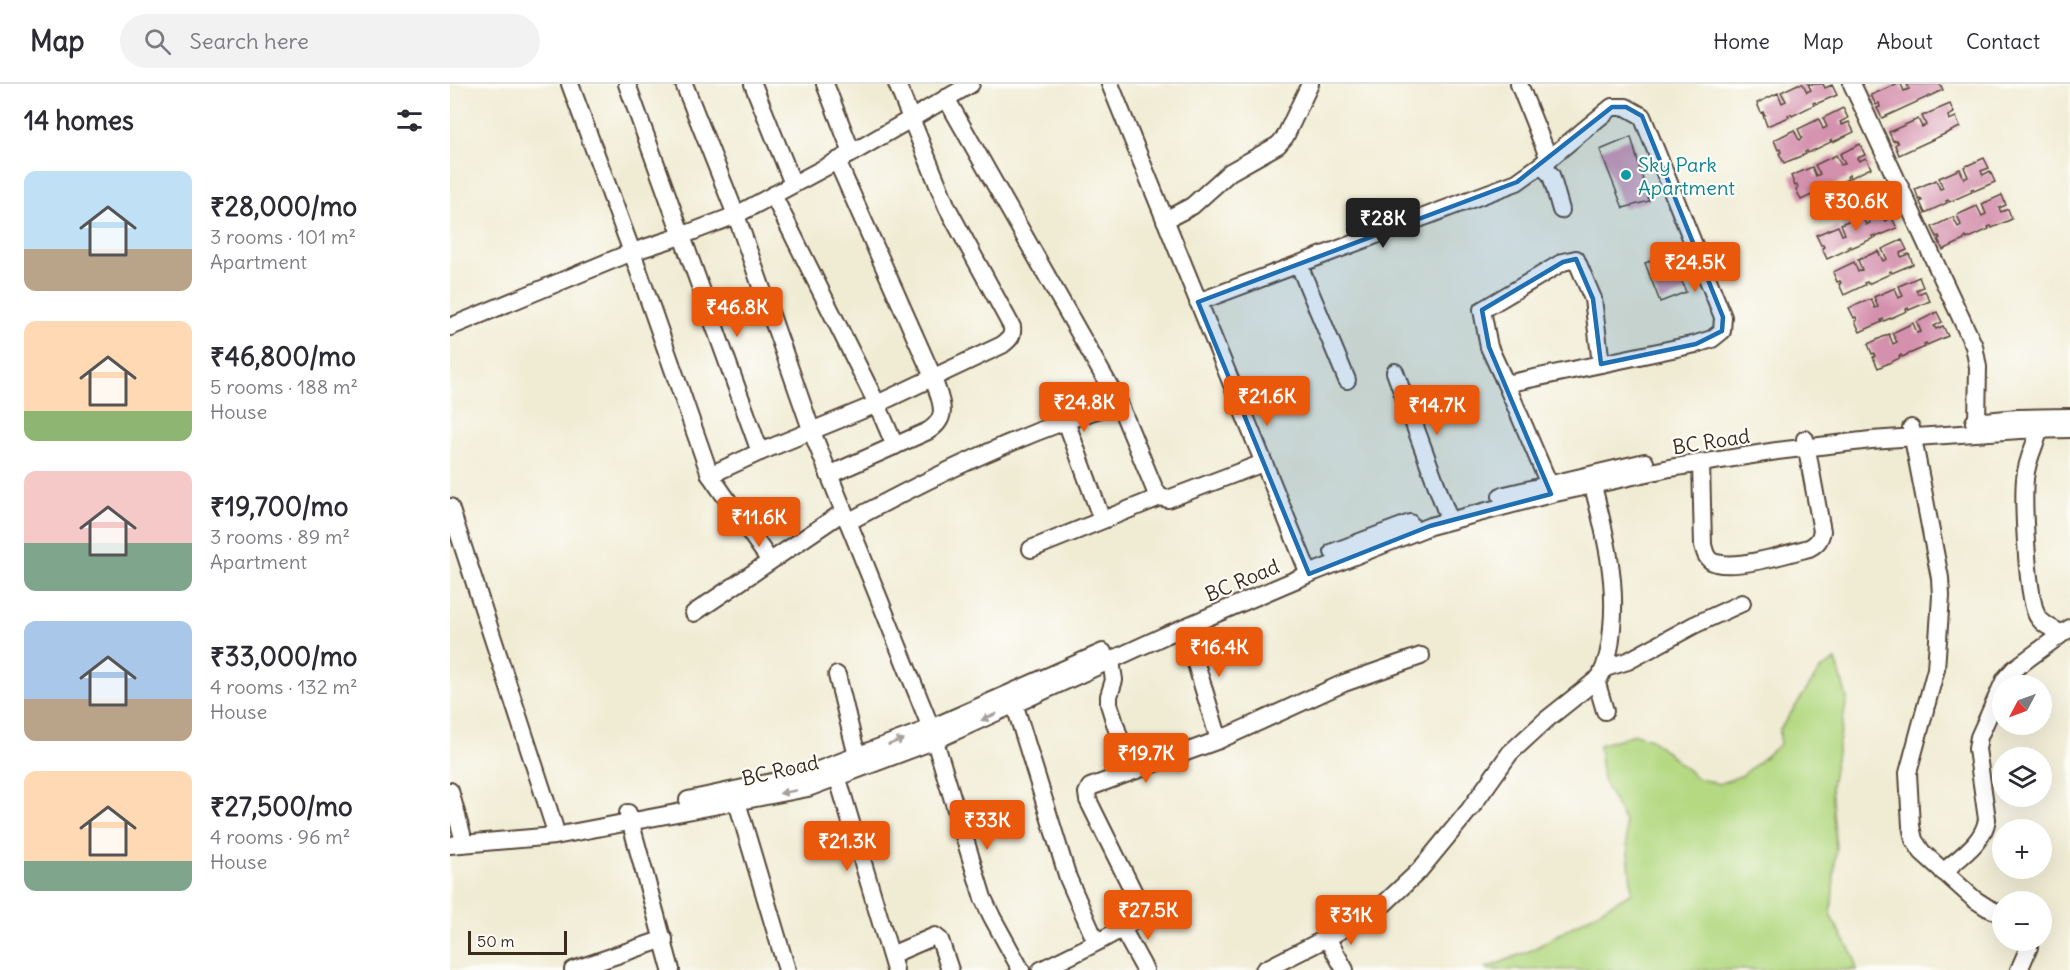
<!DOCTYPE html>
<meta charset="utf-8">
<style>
body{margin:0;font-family:Delius,sans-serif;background:#f2f2f3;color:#2b2b33;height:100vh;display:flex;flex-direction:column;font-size:22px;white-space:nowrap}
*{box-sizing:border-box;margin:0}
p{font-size:20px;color:#7c7c81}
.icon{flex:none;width:33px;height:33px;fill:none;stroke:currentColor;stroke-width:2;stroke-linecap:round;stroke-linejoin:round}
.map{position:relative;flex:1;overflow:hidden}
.sheet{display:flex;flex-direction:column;background:#fff;width:450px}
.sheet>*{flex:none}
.needle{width:39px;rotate:229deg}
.controls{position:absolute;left:1542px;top:591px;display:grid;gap:12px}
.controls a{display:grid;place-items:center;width:60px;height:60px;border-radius:50%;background:#fff;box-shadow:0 6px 24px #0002;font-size:30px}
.scale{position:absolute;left:18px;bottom:15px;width:99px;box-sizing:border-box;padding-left:6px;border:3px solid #3b2a1e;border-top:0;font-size:16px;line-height:21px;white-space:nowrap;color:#3b2a1e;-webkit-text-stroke:4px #fdfcf7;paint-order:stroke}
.price{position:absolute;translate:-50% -51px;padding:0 14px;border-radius:6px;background:#ea580c;color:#fff;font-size:20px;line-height:39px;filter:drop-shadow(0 2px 3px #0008)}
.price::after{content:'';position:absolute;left:50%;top:36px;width:18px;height:14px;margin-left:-9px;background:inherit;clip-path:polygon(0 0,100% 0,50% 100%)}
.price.on{background:#222;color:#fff}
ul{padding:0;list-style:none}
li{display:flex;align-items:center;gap:18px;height:150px;padding:0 24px}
li span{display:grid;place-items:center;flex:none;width:168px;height:120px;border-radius:12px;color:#555}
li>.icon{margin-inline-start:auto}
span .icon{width:72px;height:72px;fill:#fffc;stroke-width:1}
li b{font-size:26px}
h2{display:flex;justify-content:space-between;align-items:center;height:72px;padding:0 24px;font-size:26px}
header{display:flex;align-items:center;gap:36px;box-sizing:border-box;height:84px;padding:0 30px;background:#fff;border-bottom:2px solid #e1e1e2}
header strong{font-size:28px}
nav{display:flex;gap:33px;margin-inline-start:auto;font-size:21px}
.search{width:420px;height:54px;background:#f2f2f3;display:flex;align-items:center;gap:15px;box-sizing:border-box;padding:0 21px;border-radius:33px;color:#7c7c81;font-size:22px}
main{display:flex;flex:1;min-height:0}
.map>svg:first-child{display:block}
.green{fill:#b4d982;stroke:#788250;stroke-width:1.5}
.building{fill:#d491ad}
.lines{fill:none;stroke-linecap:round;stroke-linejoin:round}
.minor-casing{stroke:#564739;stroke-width:20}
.minor{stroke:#fff;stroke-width:16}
.oneway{fill:#a79f9a}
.marked{fill:#1f6fb2;fill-opacity:0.2;stroke:#1f6fb2;stroke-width:4.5;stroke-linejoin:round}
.culture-dot{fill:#0f9aa8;stroke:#fdfcf7;stroke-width:2}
.labels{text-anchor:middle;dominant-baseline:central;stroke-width:4.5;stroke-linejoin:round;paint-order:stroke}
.culture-label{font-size:20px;fill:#0d838f;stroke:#fdfcf7;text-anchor:start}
.street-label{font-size:20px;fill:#3b2a1e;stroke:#fdfcf7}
</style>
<header>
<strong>Map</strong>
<div class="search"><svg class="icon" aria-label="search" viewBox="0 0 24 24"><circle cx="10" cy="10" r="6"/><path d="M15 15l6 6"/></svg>Search here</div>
<nav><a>Home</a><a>Map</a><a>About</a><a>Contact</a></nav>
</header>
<main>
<section class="sheet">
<h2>14 homes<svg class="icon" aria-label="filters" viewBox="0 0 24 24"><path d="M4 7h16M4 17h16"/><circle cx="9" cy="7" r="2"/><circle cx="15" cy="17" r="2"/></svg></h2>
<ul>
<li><span style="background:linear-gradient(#bfe0f5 65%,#b9a48a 0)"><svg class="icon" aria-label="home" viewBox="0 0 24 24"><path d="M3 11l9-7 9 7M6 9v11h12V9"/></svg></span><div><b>₹28,000/mo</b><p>3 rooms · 101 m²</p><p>Apartment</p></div></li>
<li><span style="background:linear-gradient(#ffd9b3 75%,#8fb573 0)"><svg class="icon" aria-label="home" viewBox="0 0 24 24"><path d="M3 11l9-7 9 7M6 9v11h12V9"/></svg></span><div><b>₹46,800/mo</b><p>5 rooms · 188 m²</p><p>House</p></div></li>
<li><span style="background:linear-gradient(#f6c9c9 60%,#7fa58c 0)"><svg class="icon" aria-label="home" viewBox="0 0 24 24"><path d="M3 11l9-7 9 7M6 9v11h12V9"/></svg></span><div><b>₹19,700/mo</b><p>3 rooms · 89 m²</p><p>Apartment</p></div></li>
<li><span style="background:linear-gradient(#a9c7e8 65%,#b9a48a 0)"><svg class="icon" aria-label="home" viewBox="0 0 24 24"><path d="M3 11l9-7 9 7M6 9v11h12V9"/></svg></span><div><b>₹33,000/mo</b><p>4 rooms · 132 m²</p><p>House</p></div></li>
<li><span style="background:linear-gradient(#ffd9b3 75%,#7fa58c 0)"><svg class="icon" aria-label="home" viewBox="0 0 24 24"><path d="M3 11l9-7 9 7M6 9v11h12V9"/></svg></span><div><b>₹27,500/mo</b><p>4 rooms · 96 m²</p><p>House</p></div></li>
</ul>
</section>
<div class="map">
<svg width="1620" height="886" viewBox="0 0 1620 886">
<rect width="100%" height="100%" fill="#fdfcf7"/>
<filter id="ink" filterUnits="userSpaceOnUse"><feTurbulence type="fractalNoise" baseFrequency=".0167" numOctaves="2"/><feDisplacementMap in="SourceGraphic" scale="12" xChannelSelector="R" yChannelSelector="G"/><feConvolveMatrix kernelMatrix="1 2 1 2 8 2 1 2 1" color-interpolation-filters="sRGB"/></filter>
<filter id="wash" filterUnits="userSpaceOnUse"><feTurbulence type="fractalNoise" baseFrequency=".008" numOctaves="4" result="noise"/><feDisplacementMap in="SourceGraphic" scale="24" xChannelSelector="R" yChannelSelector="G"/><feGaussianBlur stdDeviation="1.35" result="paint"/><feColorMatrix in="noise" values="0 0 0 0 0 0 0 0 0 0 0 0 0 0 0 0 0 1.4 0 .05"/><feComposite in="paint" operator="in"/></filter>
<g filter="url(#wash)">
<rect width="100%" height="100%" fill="#f0ecd4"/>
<polygon class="green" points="1386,576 1397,614 1381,702 1386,765 1381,833 1405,874 1406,886 1036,886 1036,884 1082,866 1182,808 1175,738 1153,696 1149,661 1185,650 1201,655 1247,694 1269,700 1293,691 1330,660 1330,645 1370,586"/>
<g id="blocks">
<g class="building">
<polygon points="1348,0 1353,0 1357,8 1361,6 1358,0 1373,0 1375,4 1382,1 1387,11 1366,20 1365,18 1363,19 1364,21 1342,32 1341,30 1338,31 1339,33 1317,42 1313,31 1315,31 1313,28 1311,29 1307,19 1328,9 1332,19 1336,17 1331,8"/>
<polygon points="1446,0 1451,0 1454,7 1459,5 1457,0 1490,0 1493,6 1432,34 1427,24 1430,23 1429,19 1426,21 1421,11"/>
<polygon points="1500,20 1504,29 1498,32 1499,36 1506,33 1510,43 1449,71 1445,61 1448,59 1446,56 1443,57 1439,48 1468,35 1472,43 1476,41 1472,32"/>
<polygon points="1393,24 1398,34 1390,38 1392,41 1399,38 1404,48 1383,58 1382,55 1380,56 1381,58 1358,69 1357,67 1355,68 1356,70 1334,79 1329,69 1331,68 1330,65 1328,66 1324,56 1344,46 1349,56 1352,54 1348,45 1369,35 1373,45 1377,43 1373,34"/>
<polygon points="1181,53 1199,117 1173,124 1150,66"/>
<polygon points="1410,60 1415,71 1407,74 1409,77 1416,74 1421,84 1400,94 1399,91 1397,93 1398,95 1376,105 1375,103 1372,104 1373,106 1351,116 1346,105 1348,104 1347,101 1345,102 1341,92 1362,83 1366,92 1370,90 1365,81 1386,71 1391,81 1395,80 1390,70"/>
<polygon points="1534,74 1539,84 1531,87 1533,91 1540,87 1545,98 1524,107 1523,105 1521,106 1522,108 1499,118 1498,116 1496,117 1497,119 1475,129 1470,118 1472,117 1471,115 1469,116 1465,105 1486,96 1490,105 1493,104 1489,94 1510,85 1514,95 1518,93 1514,83"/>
<polygon points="1552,111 1556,121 1549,124 1551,128 1558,125 1562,135 1542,144 1541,142 1538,143 1539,145 1517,155 1516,153 1514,155 1514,156 1493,166 1488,155 1490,154 1489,152 1487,153 1482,143 1503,133 1508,143 1511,141 1507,131 1527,122 1532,132 1536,130 1532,120"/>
<polygon points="1436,120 1440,130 1433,133 1435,137 1442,134 1447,144 1426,153 1425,151 1422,152 1424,154 1401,164 1400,162 1398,163 1399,165 1377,175 1372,164 1374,163 1373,161 1371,161 1366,151 1388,142 1392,151 1395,150 1391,140 1412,131 1416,141 1420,139 1416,129"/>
<polygon points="1452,156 1457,166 1450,169 1451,173 1459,170 1463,180 1442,189 1441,187 1439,188 1440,190 1418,200 1417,198 1414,199 1415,201 1394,211 1389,200 1391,199 1390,197 1387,198 1383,188 1404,178 1408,188 1412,186 1408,176 1428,167 1433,177 1437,175 1432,165"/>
<polygon points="1221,170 1236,208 1210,218 1195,179"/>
<polygon points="1469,193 1473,203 1466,206 1468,210 1475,207 1480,217 1459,226 1458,224 1456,225 1457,227 1434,237 1433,235 1431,236 1432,238 1410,248 1405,237 1407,236 1406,233 1404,234 1399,224 1421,215 1425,224 1428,223 1424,213 1445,204 1449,214 1453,212 1449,202"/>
<polygon points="1487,228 1492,238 1484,242 1486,245 1493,242 1498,252 1477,261 1476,259 1474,260 1475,263 1452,273 1451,271 1449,272 1450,274 1428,284 1423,273 1425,272 1424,269 1422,270 1418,260 1439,250 1443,260 1447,258 1442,249 1463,239 1467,249 1471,248 1467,238"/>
</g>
</g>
</g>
<g filter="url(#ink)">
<use href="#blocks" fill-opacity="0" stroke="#564739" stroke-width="1.5"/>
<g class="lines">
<defs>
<g id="minor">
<polyline points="120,0 182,168 260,391"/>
<polyline points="177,0 310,368"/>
<polyline points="234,0 286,131 362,348 481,644 533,814 542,833 571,886"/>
<polyline points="303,0 343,100"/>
<polyline points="375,0 402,69"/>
<polyline points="660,0 859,490"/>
<polyline points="1069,0 1099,75 1162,23 1176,23 1192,32 1273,233 1272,247 1262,255 1246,260 1056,300 1099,400 1101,410"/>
<polyline points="1402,0 1524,262 1528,283 1527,338"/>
<polyline points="496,14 669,319"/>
<polyline points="1099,75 1094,84 1101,91 1111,126"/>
<polyline points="323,111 427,320 445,362"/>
<polyline points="715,136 742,122 780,88 828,61 835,53 860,0"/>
<polyline points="849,181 897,296"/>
<polyline points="748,218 1067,98 1099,75"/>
<polyline points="0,243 182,168 231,152 286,131 402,69 521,0"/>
<polyline points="945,288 996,427"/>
<polyline points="1056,300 1039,263 1032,226 1113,178 1126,175 1143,215 1151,280"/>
<polyline points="616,337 652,436"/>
<polyline points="1524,338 1568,334 1620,333"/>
<polyline points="1461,344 1490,494 1491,512 1486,585 1458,689 1461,742 1464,756 1472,768 1524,815 1538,824 1552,830"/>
<path d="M 1590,345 C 1585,361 1576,378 1575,395 C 1573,417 1577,519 1588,533 C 1593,541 1603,545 1611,549"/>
<path d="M 1251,379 L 1253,461 C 1255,469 1257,477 1266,479 C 1288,485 1337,470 1359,464 C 1367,460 1370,456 1372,447 L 1355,355"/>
<path d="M 379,391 L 478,347 C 502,332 489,315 483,293 L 387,77"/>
<polyline points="1051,412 1195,378"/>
<polyline points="0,423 104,742"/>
<path d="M 398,438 C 485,391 574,348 669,319 L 705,406 L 710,413 L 718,415 L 813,379"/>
<polyline points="581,465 710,413"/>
<polyline points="883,468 960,439"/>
<path d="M 320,477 L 260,391 L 310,368 L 427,320 L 552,261 C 560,255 563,252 562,243 L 497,123 L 447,0"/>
<polyline points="244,529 393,428"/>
<polyline points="735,543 769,656"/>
<polyline points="661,577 664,596 659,612 659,620 680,688"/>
<polyline points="1155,584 1178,577 1244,541 1292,519"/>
<polyline points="387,591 407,672"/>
<polyline points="1146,596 1155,627"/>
<polyline points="565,622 618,794 646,858"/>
<polyline points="385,685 445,886"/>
<polyline points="0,707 12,750 13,759"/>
<polyline points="238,716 355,691 481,644 653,568"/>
<polyline points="287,718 337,886"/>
<polyline points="178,729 221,886"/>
<polyline points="0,761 105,752 358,704 486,656 716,551 859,490 980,442 1101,410 1220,384 1327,367 1421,356 1570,346 1620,345"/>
<path d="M 1493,788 C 1510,773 1534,758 1537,735 L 1527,665 L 1529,653 L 1555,595 L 1564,585 L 1620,544"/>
<polyline points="672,844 695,886"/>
<polyline points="877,854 895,886"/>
<polyline points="441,871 485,852 490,856 500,886"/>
<polyline points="123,886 214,855"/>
<path d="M 591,886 C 607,878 684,842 690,831 C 692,826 690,822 688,817 L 638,716 L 637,709 L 640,703 L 769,656 L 894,599 L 971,572"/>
<path d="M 814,886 L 877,854 L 925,827 L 935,819 L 969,787 L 1020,725 L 1060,669 L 1096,636 L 1150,593 C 1158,578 1161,561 1162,544 C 1167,495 1155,449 1143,402"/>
<polyline points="1569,886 1579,863 1578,856"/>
</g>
</defs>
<use href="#minor" class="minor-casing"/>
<use href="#minor" class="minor"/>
</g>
<defs><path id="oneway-solid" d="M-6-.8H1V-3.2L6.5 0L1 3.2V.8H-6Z" transform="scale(1.5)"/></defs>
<g class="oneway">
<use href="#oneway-solid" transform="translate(539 633) rotate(156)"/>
<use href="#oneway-solid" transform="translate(446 658) rotate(-21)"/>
<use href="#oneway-solid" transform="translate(338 708) rotate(169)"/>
</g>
</g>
<path class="marked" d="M 1162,23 L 1176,23 L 1192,32 L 1273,233 L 1272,247 L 1246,260 L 1151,280 L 1143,215 L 1126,175 L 1113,178 L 1032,226 L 1039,263 L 1101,410 L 980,442 L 859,490 L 748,218 L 1067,98 Z"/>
<circle class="culture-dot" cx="1176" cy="91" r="6"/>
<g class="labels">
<g class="culture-label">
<text x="1188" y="80">Sky Park<tspan x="1188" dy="23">Apartment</tspan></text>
</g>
<g class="street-label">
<text transform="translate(1261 357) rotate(-9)">BC Road</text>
<text transform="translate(792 496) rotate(-23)">BC Road</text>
<text transform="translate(330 686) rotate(-13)">BC Road</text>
</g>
</g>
</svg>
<div class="controls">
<a><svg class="needle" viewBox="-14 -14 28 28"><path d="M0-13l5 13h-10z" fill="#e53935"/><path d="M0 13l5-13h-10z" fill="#7c7c81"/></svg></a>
<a><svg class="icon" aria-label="layers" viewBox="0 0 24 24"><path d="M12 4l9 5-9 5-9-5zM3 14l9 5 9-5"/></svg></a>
<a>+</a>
<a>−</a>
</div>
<div class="scale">50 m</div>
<b class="price" style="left:1406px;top:148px">₹30.6K</b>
<b class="price on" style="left:933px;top:165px">₹28K</b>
<b class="price" style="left:1245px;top:209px">₹24.5K</b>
<b class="price" style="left:287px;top:254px">₹46.8K</b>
<b class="price" style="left:817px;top:343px">₹21.6K</b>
<b class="price" style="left:634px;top:349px">₹24.8K</b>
<b class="price" style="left:987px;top:352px">₹14.7K</b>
<b class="price" style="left:309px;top:464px">₹11.6K</b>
<b class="price" style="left:769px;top:594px">₹16.4K</b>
<b class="price" style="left:696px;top:700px">₹19.7K</b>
<b class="price" style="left:537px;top:767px">₹33K</b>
<b class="price" style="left:397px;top:788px">₹21.3K</b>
<b class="price" style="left:698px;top:857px">₹27.5K</b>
<b class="price" style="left:901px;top:862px">₹31K</b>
</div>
</main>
